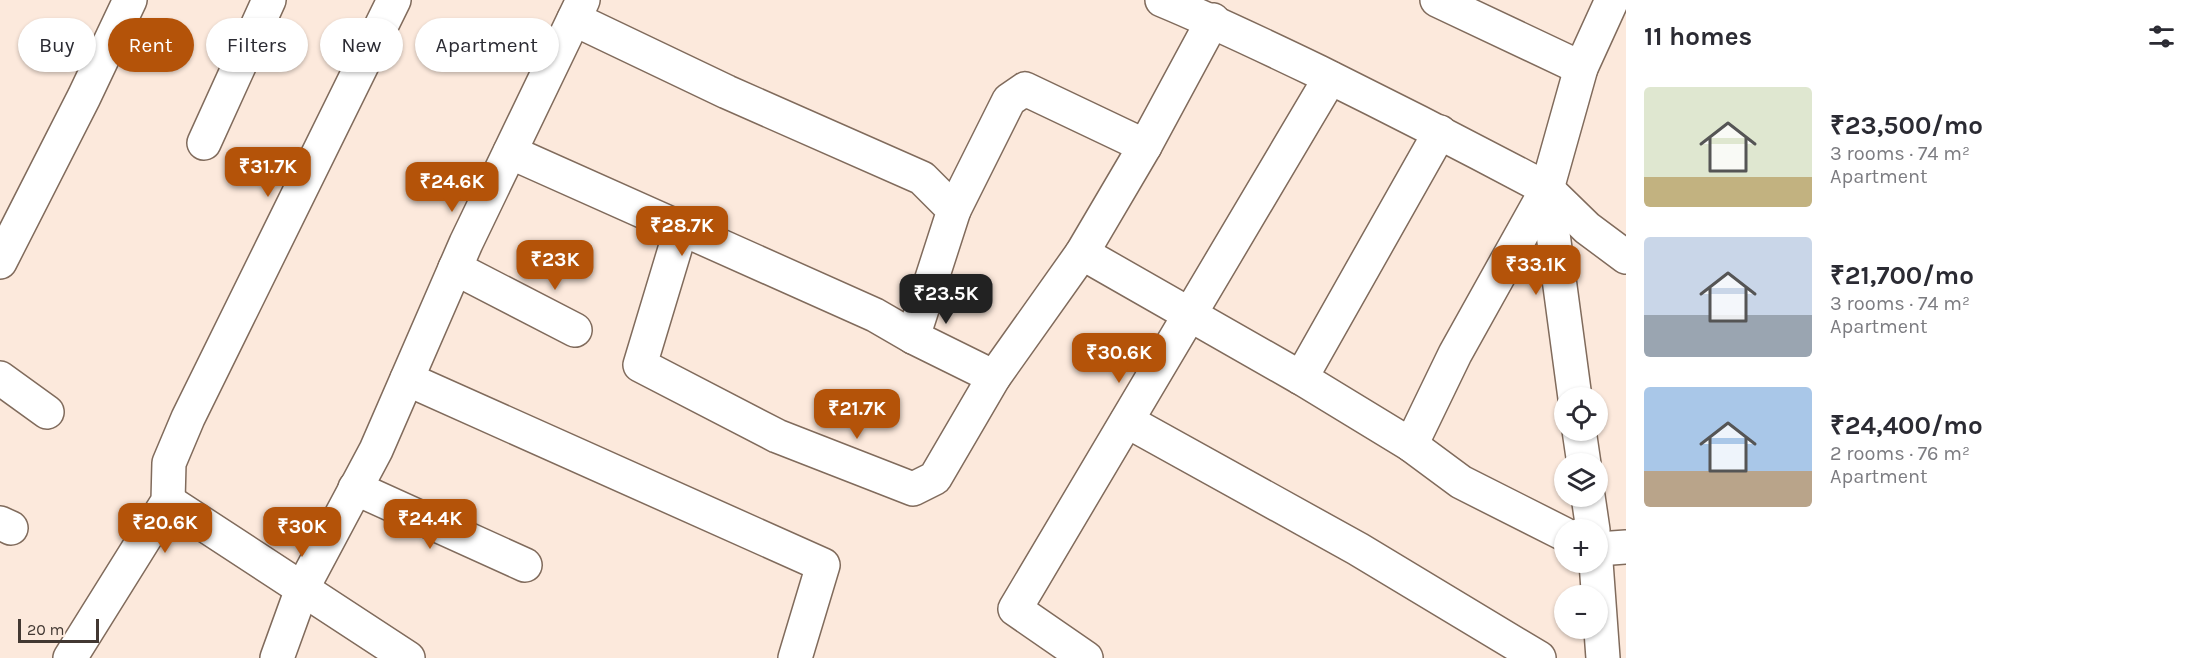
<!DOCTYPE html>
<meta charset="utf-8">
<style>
body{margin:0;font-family:Karla,sans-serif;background:#f7f7f7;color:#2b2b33;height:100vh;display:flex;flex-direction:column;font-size:22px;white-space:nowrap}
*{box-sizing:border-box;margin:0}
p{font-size:20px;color:#7c7c81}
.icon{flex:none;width:33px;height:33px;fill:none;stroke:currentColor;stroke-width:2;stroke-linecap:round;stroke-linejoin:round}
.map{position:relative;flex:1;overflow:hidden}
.sheet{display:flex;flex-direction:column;background:#fff;width:570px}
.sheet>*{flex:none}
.guide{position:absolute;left:18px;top:18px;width:570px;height:54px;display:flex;gap:12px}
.tools{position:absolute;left:1554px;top:387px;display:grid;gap:12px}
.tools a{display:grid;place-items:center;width:54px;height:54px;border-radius:50%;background:#fff;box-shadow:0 2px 4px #0004;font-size:30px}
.scale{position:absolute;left:18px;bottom:15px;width:81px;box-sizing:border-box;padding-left:6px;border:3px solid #423832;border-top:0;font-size:16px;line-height:21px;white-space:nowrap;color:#423832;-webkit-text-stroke:4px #fce9dc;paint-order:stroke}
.price{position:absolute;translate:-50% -51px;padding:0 14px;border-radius:12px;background:#b45309;color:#fff;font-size:20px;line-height:39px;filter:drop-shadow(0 2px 3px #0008)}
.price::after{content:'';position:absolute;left:50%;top:36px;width:18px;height:14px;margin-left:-9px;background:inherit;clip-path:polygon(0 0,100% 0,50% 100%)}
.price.on{background:#222;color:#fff}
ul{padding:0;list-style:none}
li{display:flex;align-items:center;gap:18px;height:150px;padding:0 18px}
li span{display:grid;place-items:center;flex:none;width:168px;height:120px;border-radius:6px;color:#555}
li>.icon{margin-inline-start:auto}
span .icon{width:72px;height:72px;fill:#fffc;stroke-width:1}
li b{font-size:26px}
h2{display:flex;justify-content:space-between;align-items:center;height:72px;padding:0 18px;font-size:26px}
.pill{padding:0 21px;border-radius:27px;background:#fff;box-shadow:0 2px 4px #0004;font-size:21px;line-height:54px}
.pill.on{background:#b45309;color:#fff}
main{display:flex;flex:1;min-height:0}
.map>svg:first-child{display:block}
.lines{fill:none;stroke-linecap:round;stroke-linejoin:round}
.minor-casing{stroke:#806b5c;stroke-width:36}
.minor{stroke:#fff;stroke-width:33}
</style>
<main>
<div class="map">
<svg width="1626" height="658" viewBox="0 0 1626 658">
<rect width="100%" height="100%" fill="#fce9dc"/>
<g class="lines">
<defs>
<g id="minor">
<path d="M 1162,0 C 1215,22 1267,47 1319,72 C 1396,110 1472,149 1547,189 L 1581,68 L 1612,0"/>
<polyline points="1437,0 1581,68"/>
<polyline points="574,19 727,92 922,178 954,210 913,337"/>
<polyline points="204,143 269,0"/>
<polyline points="510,152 875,315 913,337 994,377"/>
<polyline points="1547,189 1575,398"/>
<polyline points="1547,189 1587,228 1626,257"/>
<polyline points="954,210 1009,100 1025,89 1145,146"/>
<polyline points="681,229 640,365 777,436 913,489 935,478 994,377 1082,253 1145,146 1213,20"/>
<polyline points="1082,253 1301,378 1411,445 1461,482 1564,534"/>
<polyline points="0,262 84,97 130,0"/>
<polyline points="455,268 575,330"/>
<polyline points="0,378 47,412"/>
<polyline points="1301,378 1440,132"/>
<polyline points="407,379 823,565 795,658"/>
<polyline points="1127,421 1358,549 1539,658"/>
<polyline points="1579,430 1584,464"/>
<polyline points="1411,445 1455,354 1547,189"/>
<polyline points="355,488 525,565"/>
<polyline points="1588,496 1593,530"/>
<polyline points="168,501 408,658"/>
<polyline points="0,523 11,528"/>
<polyline points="1598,549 1626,547"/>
<polyline points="1596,562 1603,658"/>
<polyline points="70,658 168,501 169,463 188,418 394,0"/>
<polyline points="277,658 302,589 376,450 466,243 583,0"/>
<polyline points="1086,658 1015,609 1330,78"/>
</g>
</defs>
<use href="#minor" class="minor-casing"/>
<use href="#minor" class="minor"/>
</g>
</svg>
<div class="tools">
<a><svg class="icon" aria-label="locate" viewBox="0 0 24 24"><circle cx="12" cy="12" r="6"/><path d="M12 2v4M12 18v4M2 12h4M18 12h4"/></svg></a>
<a><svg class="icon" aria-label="layers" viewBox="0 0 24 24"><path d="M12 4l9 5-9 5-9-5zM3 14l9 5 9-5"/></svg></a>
<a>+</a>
<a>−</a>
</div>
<div class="scale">20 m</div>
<b class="price" style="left:268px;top:198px">₹31.7K</b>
<b class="price" style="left:452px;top:213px">₹24.6K</b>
<b class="price" style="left:682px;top:257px">₹28.7K</b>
<b class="price" style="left:555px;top:291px">₹23K</b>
<b class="price" style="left:1536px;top:296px">₹33.1K</b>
<b class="price on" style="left:946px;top:325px">₹23.5K</b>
<b class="price" style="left:1119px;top:384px">₹30.6K</b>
<b class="price" style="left:857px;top:440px">₹21.7K</b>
<b class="price" style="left:430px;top:550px">₹24.4K</b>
<b class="price" style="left:165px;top:554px">₹20.6K</b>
<b class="price" style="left:302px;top:558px">₹30K</b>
<div class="guide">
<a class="pill">Buy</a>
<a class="pill on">Rent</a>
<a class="pill">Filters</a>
<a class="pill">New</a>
<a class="pill">Apartment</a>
</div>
</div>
<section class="sheet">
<h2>11 homes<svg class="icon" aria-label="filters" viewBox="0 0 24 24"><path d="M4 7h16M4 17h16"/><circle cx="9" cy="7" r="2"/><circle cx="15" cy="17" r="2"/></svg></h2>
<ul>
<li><span style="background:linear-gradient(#dfe7d0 75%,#c2b280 0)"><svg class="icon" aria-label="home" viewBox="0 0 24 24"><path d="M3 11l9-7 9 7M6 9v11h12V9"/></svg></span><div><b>₹23,500/mo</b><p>3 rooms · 74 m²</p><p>Apartment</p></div></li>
<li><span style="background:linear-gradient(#c9d6e8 65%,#9aa5b1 0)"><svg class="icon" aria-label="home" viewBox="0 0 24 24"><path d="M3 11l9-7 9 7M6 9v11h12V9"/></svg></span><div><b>₹21,700/mo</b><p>3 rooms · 74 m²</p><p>Apartment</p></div></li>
<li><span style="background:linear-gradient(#a9c7e8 70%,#b9a48a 0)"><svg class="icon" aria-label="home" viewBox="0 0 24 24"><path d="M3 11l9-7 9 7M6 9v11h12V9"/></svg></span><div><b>₹24,400/mo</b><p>2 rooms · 76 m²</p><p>Apartment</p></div></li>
</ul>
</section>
</main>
